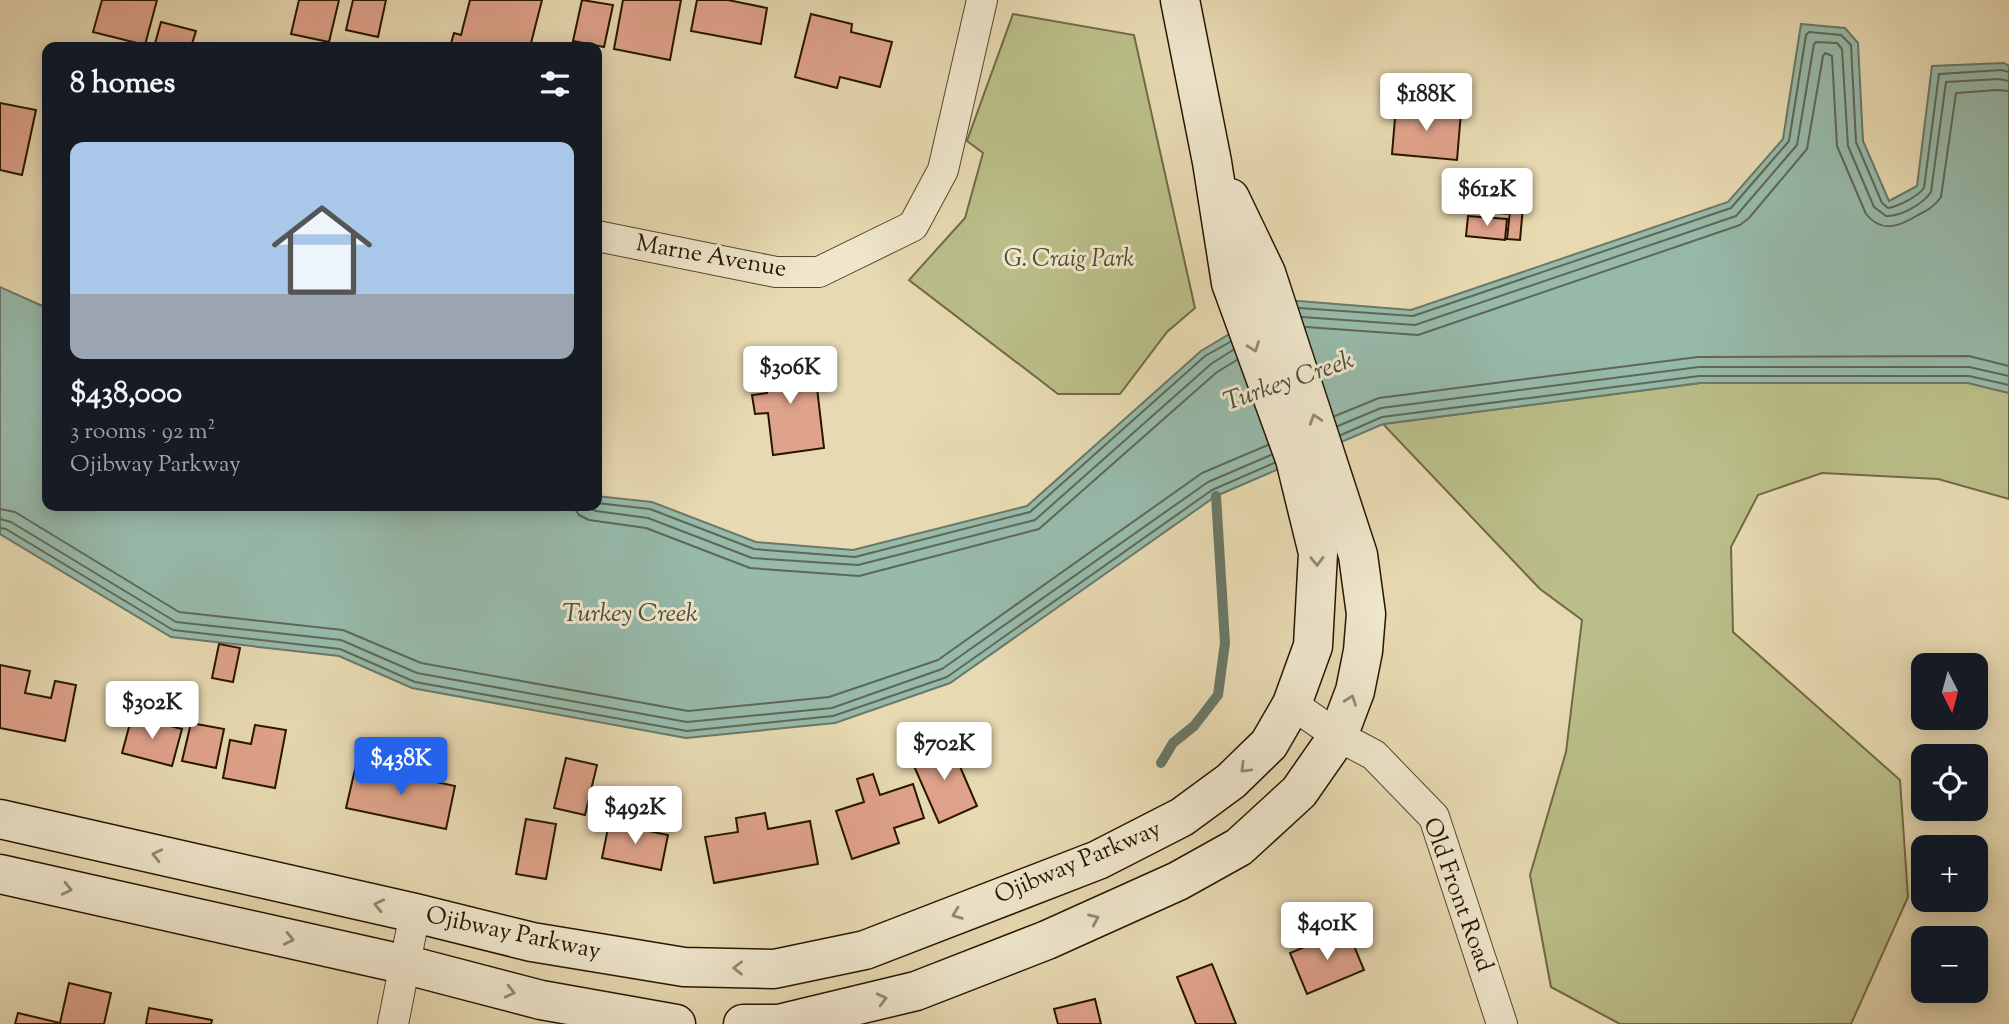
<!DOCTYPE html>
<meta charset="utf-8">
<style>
body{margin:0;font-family:"Sorts Mill Goudy",serif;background:#20242c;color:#f1f3f6;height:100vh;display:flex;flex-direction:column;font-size:26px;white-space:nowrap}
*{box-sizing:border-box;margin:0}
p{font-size:23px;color:#9ea1a6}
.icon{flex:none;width:38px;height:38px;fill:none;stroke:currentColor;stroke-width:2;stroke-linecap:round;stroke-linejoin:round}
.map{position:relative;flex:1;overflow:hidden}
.sheet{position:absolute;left:42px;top:42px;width:560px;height:469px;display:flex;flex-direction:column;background:#171b24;border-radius:14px;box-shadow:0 4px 18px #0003}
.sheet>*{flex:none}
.needle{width:46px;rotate:174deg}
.buttons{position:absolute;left:1911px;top:653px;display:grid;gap:14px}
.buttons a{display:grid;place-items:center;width:77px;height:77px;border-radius:14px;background:#171b24;box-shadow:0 4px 18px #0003;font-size:35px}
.price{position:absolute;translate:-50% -60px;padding:0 16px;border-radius:7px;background:#fff;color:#222;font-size:23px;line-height:46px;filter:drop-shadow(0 2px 4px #0008)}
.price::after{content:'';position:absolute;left:50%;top:42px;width:21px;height:16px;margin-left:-10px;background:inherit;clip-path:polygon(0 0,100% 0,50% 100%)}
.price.current{background:#2563eb;color:#fff}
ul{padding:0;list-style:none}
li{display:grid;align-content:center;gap:14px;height:371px;padding:0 28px}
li+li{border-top:2px solid #363941}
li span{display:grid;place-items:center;height:217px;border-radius:14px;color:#555}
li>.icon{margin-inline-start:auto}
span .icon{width:126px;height:126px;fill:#fffc;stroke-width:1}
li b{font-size:30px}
h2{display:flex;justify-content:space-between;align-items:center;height:84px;padding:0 28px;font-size:30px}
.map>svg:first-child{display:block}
.green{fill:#babe88;stroke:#706a44;stroke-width:2}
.water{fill:#97baab;stroke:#6a7867;stroke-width:2}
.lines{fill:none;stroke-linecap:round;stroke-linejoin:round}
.shore{stroke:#5e6856;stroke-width:2}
.stream{stroke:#6a7867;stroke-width:10}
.building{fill:#dfa28a;stroke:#261600;stroke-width:2}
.minor-casing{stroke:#56472c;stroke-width:32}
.secondary-casing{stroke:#261600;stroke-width:41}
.minor{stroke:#efe6cc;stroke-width:30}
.secondary{stroke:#efe6cc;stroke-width:38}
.oneway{stroke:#958870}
.labels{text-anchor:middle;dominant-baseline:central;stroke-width:6;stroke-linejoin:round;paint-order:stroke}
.street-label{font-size:24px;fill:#261600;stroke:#efe6cc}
.park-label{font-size:24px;font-style:italic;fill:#524829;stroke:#efe6cc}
.water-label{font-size:26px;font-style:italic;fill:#4e4f3c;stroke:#efe6cc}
</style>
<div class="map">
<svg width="2009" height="1024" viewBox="0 0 2009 1024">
<rect width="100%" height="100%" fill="#e7d9b1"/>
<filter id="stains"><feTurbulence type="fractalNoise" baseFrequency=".00286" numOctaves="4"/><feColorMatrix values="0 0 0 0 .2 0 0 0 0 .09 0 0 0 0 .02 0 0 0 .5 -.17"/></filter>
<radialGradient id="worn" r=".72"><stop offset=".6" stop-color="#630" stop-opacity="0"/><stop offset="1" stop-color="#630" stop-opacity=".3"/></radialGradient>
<g class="green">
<polygon points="1013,14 1134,35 1195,308 1167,332 1120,394 1058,394 909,280 965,218 983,153 967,141"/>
<polygon points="1700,383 1969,383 2009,393 2009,499 1938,479 1822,473 1758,495 1731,547 1733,632 1900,780 1908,897 1851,1024 1620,1024 1551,987 1530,875 1566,752 1582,620 1540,589 1383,424"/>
</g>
<polygon class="water" points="1801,24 1845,28 1858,43 1863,141 1889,201 1917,186 1932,66 2004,63 2009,66 2009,393 1968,383 1700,383 1383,424 1216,496 950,683 835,723 686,738 412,688 339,656 171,637 0,534 0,287 47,308 47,506 597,506 597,496 652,502 756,542 853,550 1027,506 1201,351 1286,300 1411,310 1728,202 1783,139"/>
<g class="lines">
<g class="shore">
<path d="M 1299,308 L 1413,316 L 1731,208 L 1789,141 L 1806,35 L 1809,32 L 1841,35 L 1851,45 L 1856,142 L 1882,203 L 1888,208 C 1899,206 1917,197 1924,188 L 1939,74 L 2001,70 L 2009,72"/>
<path d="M 1302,317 L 1415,325 L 1736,216 L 1797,145 L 1814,44 L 1816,42 L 1837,43 L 1842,49 L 1848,146 L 1874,207 L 1886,216 C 1900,217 1923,204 1931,192 L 1946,82 L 1999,79 L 2009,81"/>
<path d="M 1306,327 L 1418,335 L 1740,225 L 1749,218 L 1807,149 L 1823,56 L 1825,53 L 1832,56 L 1837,146 L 1866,214 C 1882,234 1900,226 1918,215 C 1928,210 1935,206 1941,197 L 1956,93 L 1997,90 L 2009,91"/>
<polyline points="1335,416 1379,398 1698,357 1969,356 2009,366"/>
<polyline points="1338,426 1381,408 1699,367 1969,367 2009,376"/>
<polyline points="1341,435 1382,417 1699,376 1969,376 2009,385"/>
<polyline points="597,503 650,509 754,549 855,557 1030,512 1205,356 1230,342"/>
<polyline points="573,506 579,515 589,520 646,528 750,568 859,576 1039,529 1217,372 1237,360"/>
<polyline points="585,506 596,511 648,518 752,558 858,565 1035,520 1211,364 1233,350"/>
<polyline points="0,509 15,512 179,612 343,630 421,663 688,711 829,697 938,660 1202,473 1268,445"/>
<polyline points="0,519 11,522 176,622 341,640 417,673 687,722 832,708 942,669 1208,482 1271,455"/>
<polyline points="0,528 6,529 173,630 340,649 415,682 687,731 833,716 947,677 1212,490 1274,463"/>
</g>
<polyline class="stream" points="1161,763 1173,743 1194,726 1218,695 1225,643 1216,496"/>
</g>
<g class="building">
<polygon points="102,0 157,0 145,45 93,32"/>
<polygon points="299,0 339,0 329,42 291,34"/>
<polygon points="353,0 386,0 378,37 346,30"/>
<polygon points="470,0 542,0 530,47 450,47 454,33 461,35"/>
<polygon points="582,0 613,5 604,47 573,41"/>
<polygon points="623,0 681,0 670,60 614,49"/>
<polygon points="697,0 728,0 767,8 761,44 691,31"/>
<polygon points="811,14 852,24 851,32 892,42 880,87 840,77 837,88 795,77"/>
<polygon points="161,22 196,31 191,47 154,47"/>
<polygon points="0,103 36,110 22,175 0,170"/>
<polygon points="1396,106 1461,112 1457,160 1392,154"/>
<polygon points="1513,183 1525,184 1520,240 1507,239"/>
<polygon points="1490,184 1510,186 1507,214 1487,212"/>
<polygon points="1468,216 1507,219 1505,240 1466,236"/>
<polygon points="802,352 807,389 817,388 824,448 773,455 768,413 755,414 752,395 767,393 763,358"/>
<polygon points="219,644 240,648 233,682 212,678"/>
<polygon points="0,665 30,671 25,693 51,698 55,681 76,685 65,741 0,728"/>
<polygon points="132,716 182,729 172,766 122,753"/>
<polygon points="191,723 224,729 216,768 182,761"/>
<polygon points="255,725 286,730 275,788 223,778 230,740 251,744"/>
<polygon points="949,741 977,806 939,823 910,757"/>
<polygon points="566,758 597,765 585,815 554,808"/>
<polygon points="356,765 455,786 446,829 346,808"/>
<polygon points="873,774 880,795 913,784 924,818 894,828 899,843 852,859 836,811 864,802 857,779"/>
<polygon points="765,813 768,829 810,821 818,864 714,883 705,837 738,832 736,818"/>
<polygon points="526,819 556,824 546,879 516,874"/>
<polygon points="609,823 668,835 661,870 602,858"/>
<polygon points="1347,929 1364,970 1307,994 1290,953"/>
<polygon points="1212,964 1236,1024 1196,1024 1177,977"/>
<polygon points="69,983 111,993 104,1024 15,1024 18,1013 60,1023"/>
<polygon points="1095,999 1101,1024 1058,1024 1054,1009"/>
<polygon points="149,1008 212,1020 211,1024 146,1024"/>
</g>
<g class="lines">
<defs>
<g id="minor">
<polyline points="597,236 776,272 819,272 913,226 943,170 982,0"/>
<polyline points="1292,704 1338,736 1374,755 1434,817 1502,1024"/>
<polyline points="393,1024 415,913"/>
</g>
<g id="secondary">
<polyline points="0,819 415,913 532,942 684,967 774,969 865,950 1098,860 1182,817 1231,781 1269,744 1292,704 1313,646 1318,553 1295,459 1231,283 1212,162 1180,0"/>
<polyline points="0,874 407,965 541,1000 676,1024"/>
<polyline points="743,1024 779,1024 916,991 1047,940 1178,881 1239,847 1299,792 1338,736 1355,691 1363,651 1366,614 1358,555 1266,273 1230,198"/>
</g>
</defs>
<use href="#minor" class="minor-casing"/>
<use href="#secondary" class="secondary-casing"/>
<use href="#minor" class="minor"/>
<use href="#secondary" class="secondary"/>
</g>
<defs><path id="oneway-chevron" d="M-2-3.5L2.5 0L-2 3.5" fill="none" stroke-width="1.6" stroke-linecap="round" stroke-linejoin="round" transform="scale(1.75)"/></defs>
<g class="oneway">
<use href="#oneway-chevron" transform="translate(1254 347) rotate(70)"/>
<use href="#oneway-chevron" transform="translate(1315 419) rotate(-108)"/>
<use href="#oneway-chevron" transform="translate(1317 561) rotate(89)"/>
<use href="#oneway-chevron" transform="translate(1351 700) rotate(-70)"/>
<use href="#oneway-chevron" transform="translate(1245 768) rotate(135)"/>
<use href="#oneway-chevron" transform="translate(157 855) rotate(-167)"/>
<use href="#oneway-chevron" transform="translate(67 889) rotate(13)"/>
<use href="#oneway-chevron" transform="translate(379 905) rotate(-167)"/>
<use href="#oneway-chevron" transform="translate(957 914) rotate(159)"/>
<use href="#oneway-chevron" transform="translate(1094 919) rotate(-24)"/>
<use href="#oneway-chevron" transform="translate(289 939) rotate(13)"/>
<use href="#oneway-chevron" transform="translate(738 968) rotate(-179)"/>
<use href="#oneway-chevron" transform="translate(510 992) rotate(14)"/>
<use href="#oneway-chevron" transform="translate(882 999) rotate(-14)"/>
</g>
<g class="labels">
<g class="street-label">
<text transform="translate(711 257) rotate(10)">Marne Avenue</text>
<text transform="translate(1078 863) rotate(-23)">Ojibway Parkway</text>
<text transform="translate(1457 895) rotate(70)">Old Front Road</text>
<text transform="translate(513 934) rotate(12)">Ojibway Parkway</text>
</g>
<g class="park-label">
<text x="1069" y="260">G. Craig Park</text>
</g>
<g class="water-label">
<text transform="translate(1289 382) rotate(-19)">Turkey Creek</text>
<text x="630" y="614">Turkey Creek</text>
</g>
</g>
<rect width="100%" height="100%" filter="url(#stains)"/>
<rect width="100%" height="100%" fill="url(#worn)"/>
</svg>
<div class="buttons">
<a><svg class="needle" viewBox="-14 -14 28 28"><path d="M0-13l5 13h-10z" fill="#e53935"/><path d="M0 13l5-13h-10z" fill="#9ea1a6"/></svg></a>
<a><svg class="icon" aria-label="locate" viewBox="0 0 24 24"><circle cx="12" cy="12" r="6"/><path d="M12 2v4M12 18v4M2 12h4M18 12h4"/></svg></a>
<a>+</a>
<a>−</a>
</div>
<b class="price" style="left:1426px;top:133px">$188K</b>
<b class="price" style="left:1487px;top:228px">$612K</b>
<b class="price" style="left:790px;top:406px">$306K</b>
<b class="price" style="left:152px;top:741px">$302K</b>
<b class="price" style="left:944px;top:782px">$702K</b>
<b class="price current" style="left:401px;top:797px">$438K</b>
<b class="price" style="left:635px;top:846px">$492K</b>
<b class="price" style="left:1327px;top:962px">$401K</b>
<section class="sheet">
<h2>8 homes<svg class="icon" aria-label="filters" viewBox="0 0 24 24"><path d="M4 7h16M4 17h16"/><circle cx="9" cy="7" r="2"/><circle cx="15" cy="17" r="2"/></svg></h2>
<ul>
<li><span style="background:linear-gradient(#a9c7e8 70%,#9aa5b1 0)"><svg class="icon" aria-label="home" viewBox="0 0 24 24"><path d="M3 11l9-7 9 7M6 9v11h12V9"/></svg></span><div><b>$438,000</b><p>3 rooms · 92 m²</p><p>Ojibway Parkway</p></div></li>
</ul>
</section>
</div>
